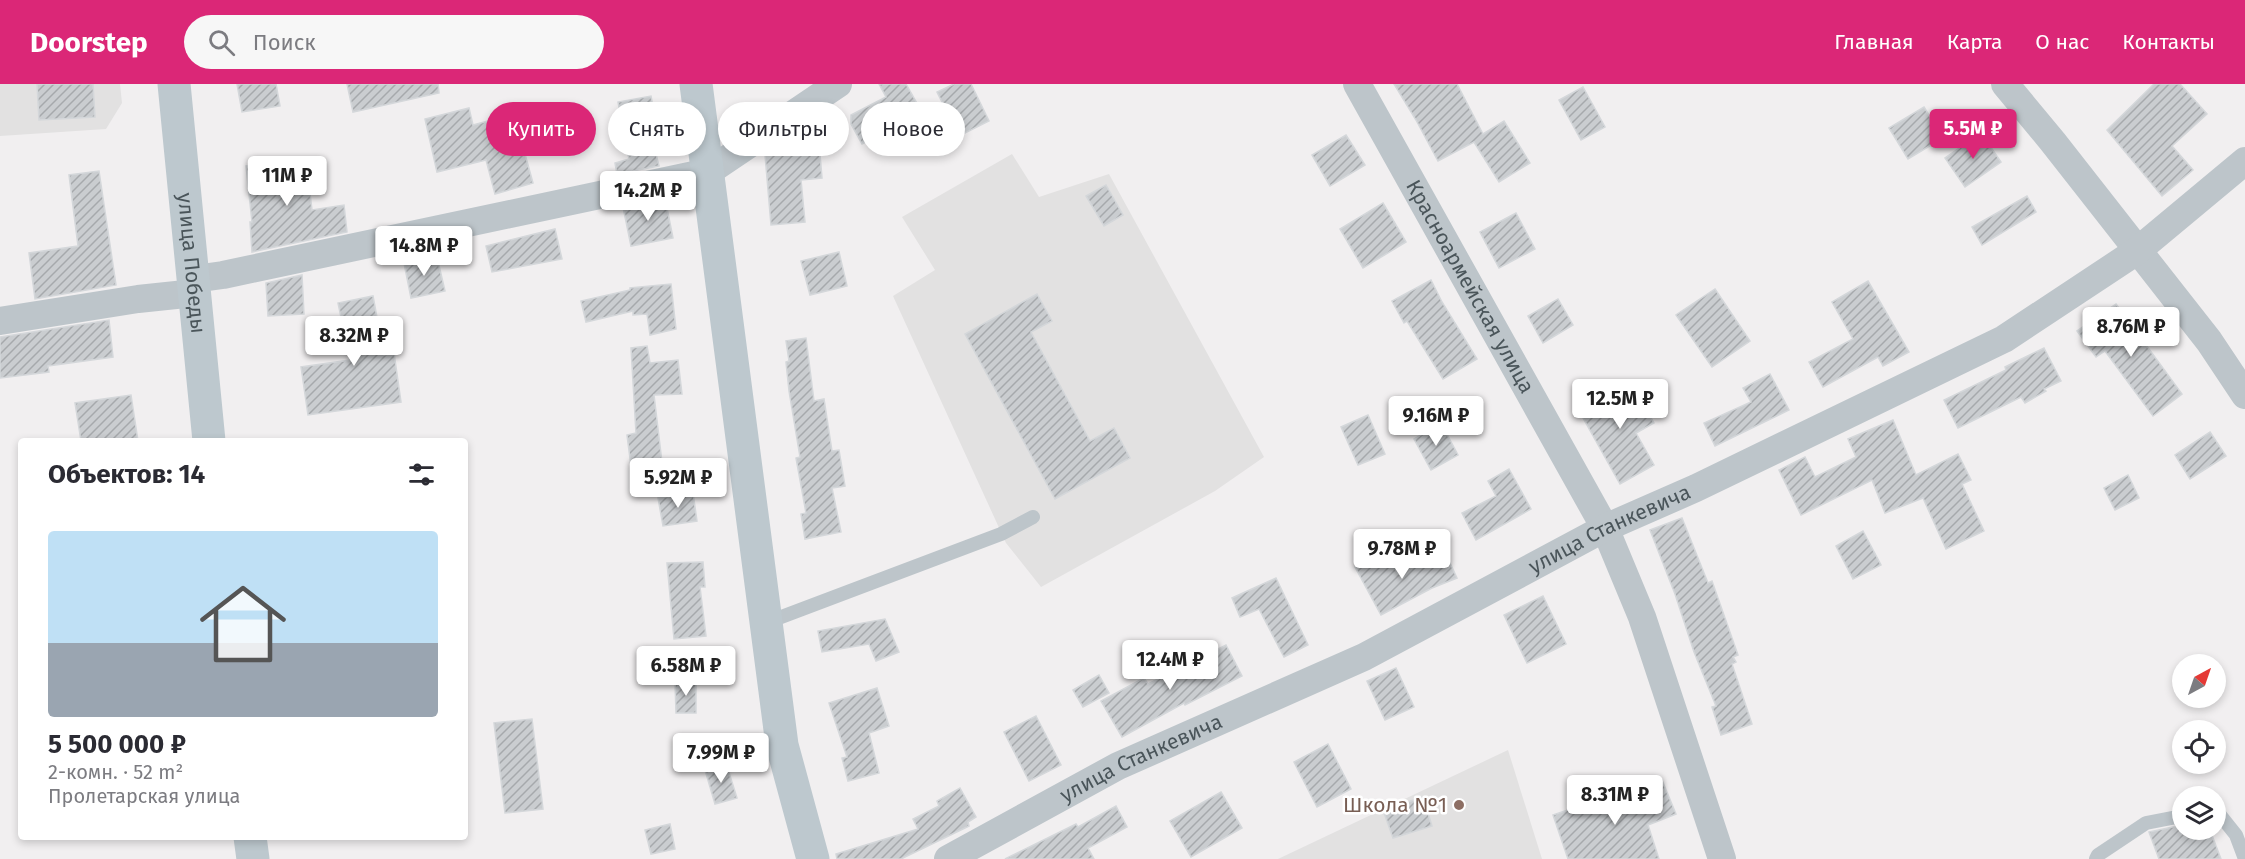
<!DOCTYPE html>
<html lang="ru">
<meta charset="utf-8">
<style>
body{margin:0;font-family:"Fira Sans",sans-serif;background:#f7f7f7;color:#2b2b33;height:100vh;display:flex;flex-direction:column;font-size:22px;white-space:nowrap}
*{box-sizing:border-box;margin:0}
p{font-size:20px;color:#7c7c81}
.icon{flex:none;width:33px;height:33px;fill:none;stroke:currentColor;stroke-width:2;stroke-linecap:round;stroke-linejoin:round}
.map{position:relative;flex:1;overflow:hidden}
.panel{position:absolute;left:18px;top:354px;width:450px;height:402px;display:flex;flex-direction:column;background:#fff;border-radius:6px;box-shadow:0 3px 9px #0003}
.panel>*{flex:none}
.hud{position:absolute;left:486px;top:18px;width:570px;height:54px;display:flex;gap:12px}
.needle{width:39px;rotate:40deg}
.buttons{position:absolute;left:2172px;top:570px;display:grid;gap:12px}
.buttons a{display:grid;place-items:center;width:54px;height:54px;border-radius:50%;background:#fff;box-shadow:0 3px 9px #0003;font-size:30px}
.price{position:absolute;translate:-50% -51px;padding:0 14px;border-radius:6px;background:#fff;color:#222;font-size:20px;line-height:39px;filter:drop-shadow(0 2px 3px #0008)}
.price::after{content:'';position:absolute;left:50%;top:36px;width:18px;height:14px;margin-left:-9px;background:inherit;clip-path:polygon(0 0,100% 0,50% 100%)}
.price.current{background:#db2777;color:#fff}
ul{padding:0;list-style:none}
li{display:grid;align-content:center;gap:12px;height:318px;padding:0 30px}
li+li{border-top:2px solid #e1e1e2}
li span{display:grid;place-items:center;height:186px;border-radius:6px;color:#555}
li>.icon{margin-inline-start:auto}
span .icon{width:108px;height:108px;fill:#fffc;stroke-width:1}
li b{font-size:26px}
h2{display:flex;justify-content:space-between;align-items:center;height:72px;padding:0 30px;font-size:26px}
.tag{padding:0 21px;border-radius:27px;background:#fff;box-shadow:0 3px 9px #0003;font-size:21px;line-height:54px}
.tag.current{background:#db2777;color:#fff}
header{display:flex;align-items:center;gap:36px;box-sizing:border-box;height:84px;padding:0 30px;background:#db2777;color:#fff}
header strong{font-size:28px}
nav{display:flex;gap:33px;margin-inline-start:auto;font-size:21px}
.search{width:420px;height:54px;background:#f7f7f7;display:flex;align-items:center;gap:15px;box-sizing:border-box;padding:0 21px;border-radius:33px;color:#7c7c81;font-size:22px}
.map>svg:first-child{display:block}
.education{fill:#e2e1e1}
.building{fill:url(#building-hatch);stroke:#d4d7da;stroke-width:1.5}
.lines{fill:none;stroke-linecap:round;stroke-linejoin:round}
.lane{stroke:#bdc5ca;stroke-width:14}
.street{stroke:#bdc5ca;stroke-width:28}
.secondary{stroke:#bdc8ce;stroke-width:33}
.education-dot{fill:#8d6e63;stroke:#fff;stroke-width:2}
.labels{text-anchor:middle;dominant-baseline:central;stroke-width:5;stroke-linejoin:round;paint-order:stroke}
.street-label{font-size:21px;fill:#4a555a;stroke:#fff}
.education-label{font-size:21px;fill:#785e54;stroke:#fff;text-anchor:end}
</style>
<header>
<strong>Doorstep</strong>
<div class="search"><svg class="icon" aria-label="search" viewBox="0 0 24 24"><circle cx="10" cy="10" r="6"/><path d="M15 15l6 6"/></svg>Поиск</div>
<nav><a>Главная</a><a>Карта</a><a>О нас</a><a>Контакты</a></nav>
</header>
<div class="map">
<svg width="2245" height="775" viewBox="0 0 2245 775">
<defs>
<pattern id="building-hatch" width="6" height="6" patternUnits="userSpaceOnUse" patternTransform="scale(1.5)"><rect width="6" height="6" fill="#cacdd0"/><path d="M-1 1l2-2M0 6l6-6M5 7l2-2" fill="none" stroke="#a6a9ac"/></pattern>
</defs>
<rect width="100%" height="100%" fill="#f1eff0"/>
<g class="education">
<polygon points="0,0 120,0 122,19 106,45 0,52"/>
<polygon points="1012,70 1039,113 1109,90 1264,373 1215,407 1041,503 1006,459 893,212 935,186 902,133"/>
<polygon points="1508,666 1542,775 1278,775"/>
</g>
<g class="building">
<polygon points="37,0 93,0 95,33 39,36"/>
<polygon points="237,0 276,0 280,22 242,28"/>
<polygon points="347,0 438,0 439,9 353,28"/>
<polygon points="879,0 906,0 923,30 862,60 851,40 851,31 886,13"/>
<polygon points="954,0 971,0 989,37 959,52 937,8"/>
<polygon points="1394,0 1457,0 1483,50 1504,37 1530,79 1499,98 1474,58 1438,77 1416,36"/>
<polygon points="2154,0 2180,0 2207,30 2172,62 2193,86 2162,112 2107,46"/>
<polygon points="1583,3 1605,43 1581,56 1559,16"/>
<polygon points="651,12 660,61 654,62 659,82 617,90 615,79 629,75 618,18"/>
<polygon points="1924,23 1943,54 1908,75 1889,44"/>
<polygon points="469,24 473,41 514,30 533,99 495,110 486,76 437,88 425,35"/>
<polygon points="1981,49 2001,78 1965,103 1945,74"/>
<polygon points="1346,51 1365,81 1330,102 1312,71"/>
<polygon points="794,67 795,72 820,70 822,94 801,96 805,138 771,141 765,71"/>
<polygon points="306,75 312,126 344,121 347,148 252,168 250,138 252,138 246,82"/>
<polygon points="99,87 116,201 35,215 29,169 78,162 69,91"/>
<polygon points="1106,101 1123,131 1104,142 1086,112"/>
<polygon points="2027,112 2036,128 1982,161 1972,143"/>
<polygon points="665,114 673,154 631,162 623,123"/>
<polygon points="1383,119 1406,158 1363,184 1340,145"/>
<polygon points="1516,129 1535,165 1499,184 1480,148"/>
<polygon points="555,145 562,175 492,188 486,162"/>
<polygon points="839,168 847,202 810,211 801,177"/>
<polygon points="437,173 445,207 411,214 404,179"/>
<polygon points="302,191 304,230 268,232 266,199"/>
<polygon points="1431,196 1442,218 1477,275 1443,295 1407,237 1404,239 1392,217"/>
<polygon points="1868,197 1909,268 1883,282 1878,273 1823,303 1809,278 1853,255 1832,218"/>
<polygon points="671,200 676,245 650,251 647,230 633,231 633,227 586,238 581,217 630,206 630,204"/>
<polygon points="1715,205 1750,257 1712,283 1676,231"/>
<polygon points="1037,210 1052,237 1031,248 1090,357 1114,344 1130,374 1055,415 965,250"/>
<polygon points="373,212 384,271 394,269 401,318 308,331 301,283 350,276 338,219"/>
<polygon points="1558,215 1573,241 1543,259 1528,232"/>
<polygon points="2116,220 2182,310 2153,332 2105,267 2096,273 2077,247"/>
<polygon points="109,236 113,273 48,282 49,288 0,294 0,253"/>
<polygon points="806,254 814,317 824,315 832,367 839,366 845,402 832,404 841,448 805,455 801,430 806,429 796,374 800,373 789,307 786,278 789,277 786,257"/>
<polygon points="647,262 650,279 678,276 682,310 654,311 664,395 633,398 627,351 636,349 631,264"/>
<polygon points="2044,264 2061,297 2044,305 2046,307 2025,319 2021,313 1958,344 1944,316 2006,286 2005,283"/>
<polygon points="1770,290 1789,326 1715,362 1704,339 1751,318 1743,304"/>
<polygon points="1626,297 1637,317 1640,315 1654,339 1636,349 1654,381 1620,400 1578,325"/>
<polygon points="131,311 138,357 81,357 75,319"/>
<polygon points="1368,331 1385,370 1358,381 1341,343"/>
<polygon points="1893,336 1916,391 1958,370 1971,396 1962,400 1984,447 1946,465 1923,414 1885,429 1872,396 1801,431 1779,386 1805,373 1815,393 1856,373 1848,355"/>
<polygon points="1441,339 1458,371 1431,386 1414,355"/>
<polygon points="2210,348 2226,372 2190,395 2175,371"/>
<polygon points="1509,385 1531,425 1476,456 1462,429 1496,412 1488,397"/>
<polygon points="2128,391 2139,414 2115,426 2104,404"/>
<polygon points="693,409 697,437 663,442 658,414"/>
<polygon points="1682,434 1708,499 1712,497 1738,571 1733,573 1736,578 1732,580 1752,640 1721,651 1712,623 1716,622 1694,568 1675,510 1650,446"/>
<polygon points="1863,447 1881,481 1853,495 1836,462"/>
<polygon points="1386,467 1398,490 1445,468 1457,494 1432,504 1381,531 1355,483"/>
<polygon points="703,478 705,503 700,503 706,552 674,555 667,479"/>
<polygon points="1276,494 1308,561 1284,573 1259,525 1240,533 1232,514"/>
<polygon points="1543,512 1566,560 1527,579 1504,531"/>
<polygon points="885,535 899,568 876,577 869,560 822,568 818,547"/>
<polygon points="1226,561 1242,592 1185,621 1184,619 1122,653 1101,617 1144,594 1148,600"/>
<polygon points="1396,584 1414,623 1385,636 1367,597"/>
<polygon points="1099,591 1109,609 1083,623 1073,606"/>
<polygon points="696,596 696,629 676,629 675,597"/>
<polygon points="877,604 889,642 869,649 879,689 848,697 842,674 847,673 829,619"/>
<polygon points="1036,632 1061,681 1029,697 1004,648"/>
<polygon points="532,635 543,725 505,729 494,639"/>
<polygon points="1328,660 1351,705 1317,723 1294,678"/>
<polygon points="726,679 737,714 715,720 705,686"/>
<polygon points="1662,696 1676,730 1648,741 1659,775 1568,775 1553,731 1610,712 1612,716"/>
<polygon points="960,704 976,733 968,738 969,742 901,775 837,775 836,770 918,745 913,735 939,722 937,717"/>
<polygon points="1221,708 1242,744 1191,773 1170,737"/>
<polygon points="1423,713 1432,742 1393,754 1383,726"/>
<polygon points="1116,722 1127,743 1088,764 1094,775 1005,775 1076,740 1078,743"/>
<polygon points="670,740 675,765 651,770 645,746"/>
<polygon points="2182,741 2182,746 2210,746 2221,775 2159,775 2149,748"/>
</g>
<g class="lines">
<g class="lane">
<polyline points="768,538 1001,450 1033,433"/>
<polyline points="2216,726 2236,751 2245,775"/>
<polyline points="2096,775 2098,771 2146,739 2182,732"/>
</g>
<g class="street">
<path id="s1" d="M 1357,0 L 1605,444 L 1642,533 L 1722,775"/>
<polyline points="2005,0 2053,58 2209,257 2245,311"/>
<polyline points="194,195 223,191 708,88 838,0"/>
<polyline points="0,237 138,215 195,209"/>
<path id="s2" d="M 948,775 L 1118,682 L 1364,573 L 1605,444 L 1696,404 L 2004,255 L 2137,167 L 2245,77"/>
</g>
<g class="secondary">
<path id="s3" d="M 174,0 L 209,357"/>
<polyline points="696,0 782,661 813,775"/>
<polyline points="250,753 253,775"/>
</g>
</g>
<circle class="education-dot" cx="1459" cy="721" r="6"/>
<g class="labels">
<g class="street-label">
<text stroke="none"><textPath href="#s3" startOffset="180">улица Победы</textPath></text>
<text stroke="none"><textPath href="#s1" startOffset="232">Красноармейская улица</textPath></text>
<text stroke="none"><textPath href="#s2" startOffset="740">улица Станкевича</textPath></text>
<text stroke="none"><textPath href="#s2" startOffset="218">улица Станкевича</textPath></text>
</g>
<g class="education-label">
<text x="1447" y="721">Школа №1</text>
</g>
</g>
</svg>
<div class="buttons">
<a><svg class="needle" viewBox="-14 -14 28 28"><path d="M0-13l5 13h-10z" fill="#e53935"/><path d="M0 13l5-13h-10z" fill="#7c7c81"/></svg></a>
<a><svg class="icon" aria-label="locate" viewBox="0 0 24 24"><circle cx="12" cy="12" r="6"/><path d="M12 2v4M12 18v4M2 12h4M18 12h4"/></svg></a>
<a><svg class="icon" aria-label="layers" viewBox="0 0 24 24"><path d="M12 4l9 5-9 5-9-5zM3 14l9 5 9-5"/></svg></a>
</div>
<b class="price current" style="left:1973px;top:76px">5.5M ₽</b>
<b class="price" style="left:287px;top:123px">11M ₽</b>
<b class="price" style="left:648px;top:138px">14.2M ₽</b>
<b class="price" style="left:424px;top:193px">14.8M ₽</b>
<b class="price" style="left:2131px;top:274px">8.76M ₽</b>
<b class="price" style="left:354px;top:283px">8.32M ₽</b>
<b class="price" style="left:1620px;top:346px">12.5M ₽</b>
<b class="price" style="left:1436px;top:363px">9.16M ₽</b>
<b class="price" style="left:678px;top:425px">5.92M ₽</b>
<b class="price" style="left:1402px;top:496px">9.78M ₽</b>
<b class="price" style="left:1170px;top:607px">12.4M ₽</b>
<b class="price" style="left:686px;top:613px">6.58M ₽</b>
<b class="price" style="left:721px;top:700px">7.99M ₽</b>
<b class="price" style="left:1615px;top:742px">8.31M ₽</b>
<div class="hud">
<a class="tag current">Купить</a>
<a class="tag">Снять</a>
<a class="tag">Фильтры</a>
<a class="tag">Новое</a>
</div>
<section class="panel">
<h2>Объектов: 14<svg class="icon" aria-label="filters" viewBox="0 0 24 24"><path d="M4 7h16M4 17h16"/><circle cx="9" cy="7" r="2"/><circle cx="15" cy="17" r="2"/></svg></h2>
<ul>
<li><span style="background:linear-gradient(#bfe0f5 60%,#9aa5b1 0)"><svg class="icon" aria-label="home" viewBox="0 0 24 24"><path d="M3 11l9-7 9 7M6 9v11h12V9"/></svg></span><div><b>5 500 000 ₽</b><p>2-комн. · 52 m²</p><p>Пролетарская улица</p></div></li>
</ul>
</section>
</div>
